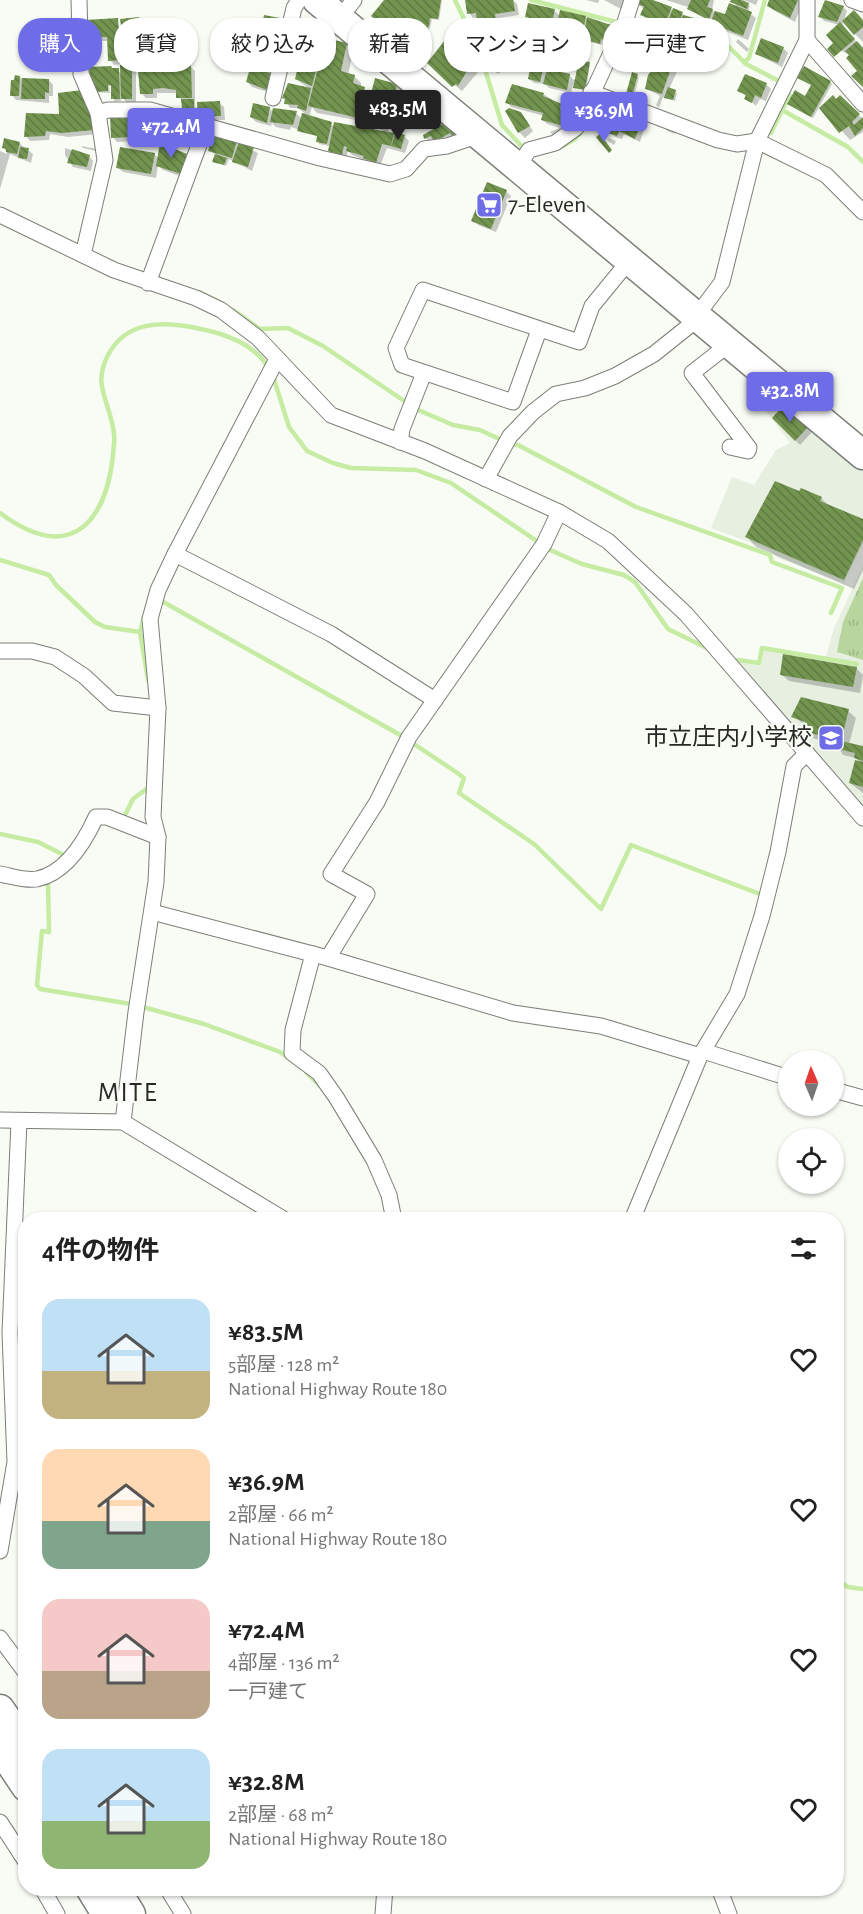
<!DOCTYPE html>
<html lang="ja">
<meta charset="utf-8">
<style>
body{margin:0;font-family:"Alegreya Sans","Noto Sans JP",sans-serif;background:#f6f6f6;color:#222;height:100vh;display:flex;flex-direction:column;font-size:22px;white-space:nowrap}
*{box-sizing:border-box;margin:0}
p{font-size:20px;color:#767676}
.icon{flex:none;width:33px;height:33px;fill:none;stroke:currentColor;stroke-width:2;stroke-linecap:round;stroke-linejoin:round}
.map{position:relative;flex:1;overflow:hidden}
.details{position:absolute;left:18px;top:1212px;width:826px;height:684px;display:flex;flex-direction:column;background:#fff;border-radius:24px;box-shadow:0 2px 4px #0004}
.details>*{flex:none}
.top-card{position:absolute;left:18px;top:18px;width:828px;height:54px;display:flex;gap:12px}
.needle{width:39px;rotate:358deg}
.fabs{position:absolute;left:778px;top:1050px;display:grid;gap:12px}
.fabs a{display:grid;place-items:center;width:66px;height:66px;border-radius:50%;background:#fff;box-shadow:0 2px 4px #0004;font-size:30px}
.price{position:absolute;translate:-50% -51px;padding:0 14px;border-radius:6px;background:#6e6ce6;color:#fff;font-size:20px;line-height:39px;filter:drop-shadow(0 2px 3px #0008)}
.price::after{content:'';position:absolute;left:50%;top:36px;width:18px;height:14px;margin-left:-9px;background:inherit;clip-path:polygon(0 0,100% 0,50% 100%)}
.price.selected{background:#222;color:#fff}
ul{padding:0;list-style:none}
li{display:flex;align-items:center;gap:18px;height:150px;padding:0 24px}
li span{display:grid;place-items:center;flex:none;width:168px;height:120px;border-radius:18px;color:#555}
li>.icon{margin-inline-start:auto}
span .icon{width:72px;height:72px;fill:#fffc;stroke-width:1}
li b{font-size:26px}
h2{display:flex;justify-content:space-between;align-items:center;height:72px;padding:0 24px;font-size:26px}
.tag{padding:0 21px;border-radius:24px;background:#fff;box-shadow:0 2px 4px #0004;font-size:21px;line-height:54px}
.tag.selected{background:#6e6ce6;color:#fff}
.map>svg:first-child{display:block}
.built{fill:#e7efe1}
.park{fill:url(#park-tufts)}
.shadow{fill:#0003}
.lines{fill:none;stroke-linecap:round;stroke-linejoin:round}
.stream{stroke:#c6eba2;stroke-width:4.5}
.building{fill:url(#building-back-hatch)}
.street-casing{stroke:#7c7f78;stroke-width:17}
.highway-casing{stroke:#7c7f78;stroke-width:31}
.street{stroke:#fff;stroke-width:15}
.highway{stroke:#fff;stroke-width:28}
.labels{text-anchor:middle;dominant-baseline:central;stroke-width:4.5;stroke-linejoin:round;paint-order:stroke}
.poi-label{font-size:24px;fill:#282926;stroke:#f8fcf4;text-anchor:start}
.quarter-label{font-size:27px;letter-spacing:1.5px;fill:#282926;stroke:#f8fcf4}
</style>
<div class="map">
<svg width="863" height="1914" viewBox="0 0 863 1914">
<defs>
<pattern id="park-tufts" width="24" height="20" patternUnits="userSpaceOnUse" patternTransform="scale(1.5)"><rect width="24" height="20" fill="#b8d59e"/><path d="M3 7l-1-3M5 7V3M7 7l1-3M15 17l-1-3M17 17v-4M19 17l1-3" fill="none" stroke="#9eb788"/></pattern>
<pattern id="building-back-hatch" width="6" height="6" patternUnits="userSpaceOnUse" patternTransform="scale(1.5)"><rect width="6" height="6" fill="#72944f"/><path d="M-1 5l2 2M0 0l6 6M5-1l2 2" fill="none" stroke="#5e7941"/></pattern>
</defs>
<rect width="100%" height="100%" fill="#f8fcf4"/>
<g class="built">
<polygon points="778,394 863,463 863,544 844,583 778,558 768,549 711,528 732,477 754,485 776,450 790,443 765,410"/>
<polygon points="863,566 863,810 732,661 761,666 765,646 826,657 834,628"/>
</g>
<polygon class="park" points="863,578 863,660 837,652 843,622"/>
<g class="shadow">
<polygon points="386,0 442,0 439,20 432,19 430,28 413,49 373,16"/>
<polygon points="467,0 513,0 517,4 519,15 499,18 501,32 484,34 480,29 478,17 473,18 469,13"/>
<polygon points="586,0 599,0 598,3"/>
<polygon points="604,0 625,0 623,10"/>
<polygon points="641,0 649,0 694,19 698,24 696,31 684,26 681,33 647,19 642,15 644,9 639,4"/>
<polygon points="666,0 714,0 712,10 726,16 738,8 732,0 745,3 742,0 758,0 756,5 744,0 750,6 748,12 756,18 748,40 725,31 724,33 713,21 688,7"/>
<polygon points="771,0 798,0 802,4 795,22 773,10 768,6"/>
<polygon points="843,7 847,11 842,26 863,49 863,84 851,56 840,50 840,25 824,21 820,16"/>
<polygon points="554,10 560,16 585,18 607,26 610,23 615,29 611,42 603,40 602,45 586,41 576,35 562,32 556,27 555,35 548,33 554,39 551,56 536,53 525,44 541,33 535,27 536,22 526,16"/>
<polygon points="138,18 143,23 142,47 126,50 127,67 136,71 136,103 127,103 121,96 121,101 114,101 112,86 109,86 110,93 96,92 113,70 122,73 122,64 114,65 110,60 109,41 92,41 88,36 117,19 120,33 123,33"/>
<polygon points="279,20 284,24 281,44 265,42 261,38 260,43 248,41 243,36 253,21 262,30"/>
<polygon points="863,22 863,42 855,34"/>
<polygon points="659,38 664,43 656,65 661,67 677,45 684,51 698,48 700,45 713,47 713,54 716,56 709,72 681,55 677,72 669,89 677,93 675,101 663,97 659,108 656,105 660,96 647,89 657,66 627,53 622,49"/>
<polygon points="485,39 491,50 486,52 481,40"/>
<polygon points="738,39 749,49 747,52 736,42"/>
<polygon points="322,43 325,47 346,45 353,52 348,75 354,76 361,83 361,87 369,92 362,121 317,113 312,107 309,117 334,126 387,133 366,121 397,85 401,89 392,129 389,128 388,133 405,137 409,141 405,153 387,148 380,166 352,155 348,151 346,158 334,155 329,151 330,146 319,144 319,136 291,127 290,130 276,127 272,123 271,126 256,122 251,117 270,109 273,112 296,113 302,119 304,113 299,108 290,108 284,98 289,84 311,90 296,79 316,67 319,70 321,63 304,59 299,55"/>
<polygon points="583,43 589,46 587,52 581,50"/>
<polygon points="466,44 474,51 479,71 462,91 436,70"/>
<polygon points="783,48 788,53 782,67 756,54"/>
<polygon points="266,51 271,55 268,68 250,65 246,61"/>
<polygon points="177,55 180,58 168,59 168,56"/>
<polygon points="181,61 182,66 190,66 195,71 195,109 185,109 178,93 157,93 157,98 146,98 141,93 175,66 170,62"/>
<polygon points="495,61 501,72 497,74 492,62"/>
<polygon points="544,63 548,70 570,76 576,82 590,63 586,91 573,85 571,93 549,88 545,84 534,83 529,79"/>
<polygon points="270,74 275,79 271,93 252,87 248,82"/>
<polygon points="637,75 639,77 634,97 630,96 628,94"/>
<polygon points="20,77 22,79 49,80 53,85 53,96 49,96 49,103 16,100 12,95"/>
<polygon points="830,82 832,84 813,118 791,106 806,98 812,85"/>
<polygon points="766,84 771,89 766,101 760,99 756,106 739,90"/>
<polygon points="81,92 98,134 68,137 50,134 49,140 30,141 26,136 61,115"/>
<polygon points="543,94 561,105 572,117 569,128 560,128 561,130 552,134 550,132 560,128 547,124 543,120 544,116 511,107 507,102"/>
<polygon points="840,97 863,119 863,132 850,140 821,108"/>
<polygon points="219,103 224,107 225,120 204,120 200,116"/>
<polygon points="613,108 614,112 641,121 645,126 640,142 624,134 622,139 615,137 610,132 612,127 596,113"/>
<polygon points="521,113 533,131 525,138 519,132"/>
<polygon points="155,116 159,120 159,133 142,132 135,125 136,141 117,142 113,137 130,117 137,124"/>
<polygon points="166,120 194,130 198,135 194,147 168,140 163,135"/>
<polygon points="444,125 459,138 430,143 424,136"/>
<polygon points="665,127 674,130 675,134 667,131"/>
<polygon points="609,138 616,141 614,145 608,141"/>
<polygon points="162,140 171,145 170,149 191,160 185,178 163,170 158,165 156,178 123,172 118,168 154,154 158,158 167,148"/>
<polygon points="236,142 258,153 252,171 229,159 226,166 214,161 216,155 209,150"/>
<polygon points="19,143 33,154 31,163 10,154 0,189 0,151 7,154 4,147"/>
<polygon points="81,146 98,149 100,152 83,148"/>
<polygon points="65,148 89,156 93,161 91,171 73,167 65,155"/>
<polygon points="506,191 511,196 496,232 478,225 473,220"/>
<polygon points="774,418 810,428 812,432 800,445"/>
<polygon points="800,493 821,498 829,506 863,520 863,570 854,589 756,547 747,537"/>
<polygon points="856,668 863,675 860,693 789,681 781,674"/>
<polygon points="848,711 856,718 849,744 863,748 863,793 850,783 861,763 856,758 843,755 837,745 812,738 804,731 806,726 793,716"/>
</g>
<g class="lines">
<g class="stream">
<polyline points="455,0 480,53 502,125 525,150"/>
<polyline points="531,0 663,34 727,45 746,64 777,80 790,96 782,110 848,147 863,162"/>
<polyline points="744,62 749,58 765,0"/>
<polyline points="771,133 782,110"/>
<polyline points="563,146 575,139 582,131"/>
<polyline points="199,292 221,303"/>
<polyline points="233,310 260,329 288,328 323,346 416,409 453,425 480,430 510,444 518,445 636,507 770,555 772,562 842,588 831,613"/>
<polyline points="273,376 289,427 307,451 333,463 351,468 416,470 451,483 550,550 582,564 624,575 635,582 668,629 707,648"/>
<path d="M 0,513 C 73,567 109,520 114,444 C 116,424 105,405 102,386 C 100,376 103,365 108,355 C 126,321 161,321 196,328 C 223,333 255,343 269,369"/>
<polyline points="0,560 49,575 56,585 95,622 105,627 140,632 144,616"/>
<polyline points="158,599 402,736 456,772 464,778 459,793 534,844 601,909 631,845 765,896"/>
<polyline points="140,632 148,680"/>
<polyline points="738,660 759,663 762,648 857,664"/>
<polyline points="122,821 133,799 149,787"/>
<polyline points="0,834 38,842 68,857"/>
<polyline points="48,880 49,932 42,931 37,985 40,989 131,1004"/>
<polyline points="143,1007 204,1024 280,1052 290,1059"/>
<polyline points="306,1072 319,1085"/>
<polyline points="837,1580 848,1587 863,1589"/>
</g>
</g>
<g class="building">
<polygon points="384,0 441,0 438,19 430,18 429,26 410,48 371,16"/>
<polygon points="465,0 513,0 515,11 495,14 497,28 478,30 476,13 467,14"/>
<polygon points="639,0 653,0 672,7 665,24 640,15 644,6 637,5"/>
<polygon points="691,0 710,0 707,7 713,9 709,20 687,9"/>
<polygon points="731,0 741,0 749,3 747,9 730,2"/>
<polygon points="769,0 798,0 790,18 767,6"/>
<polygon points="825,0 844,6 837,22 818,17"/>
<polygon points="528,3 555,9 550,31 533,28 535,19 525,17"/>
<polygon points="729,3 752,12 743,36 723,28 721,33 710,24 715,11 725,14"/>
<polygon points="673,8 683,12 676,30 666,26"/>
<polygon points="560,10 586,16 582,36 556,28"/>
<polygon points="854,10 863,20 863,27 854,35 842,21"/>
<polygon points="264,15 280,18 277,41 259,38"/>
<polygon points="683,15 694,18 692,28 680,24"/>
<polygon points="139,17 141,45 123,48 122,41 123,60 108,61 107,37 86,37 85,20 118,18 119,32 122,32 120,19"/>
<polygon points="587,17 614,26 609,41 601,39 600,44 583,39"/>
<polygon points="244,18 254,20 253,24 259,25 256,40 242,37"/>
<polygon points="840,22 855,39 834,57 827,49 833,43 826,35"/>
<polygon points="627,27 660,37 652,62 642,59 641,55 620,49"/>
<polygon points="526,28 550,33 547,52 523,45"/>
<polygon points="452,31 467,43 472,63 458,86 456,84 452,87 427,63"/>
<polygon points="301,37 323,42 319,60 297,55"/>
<polygon points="326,38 347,43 341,71 355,75 353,83 365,87 358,118 308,106"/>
<polygon points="761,38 784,47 778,63 755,54"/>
<polygon points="667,41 678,44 678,48 662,94 645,89 648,75 657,64 660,65"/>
<polygon points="686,41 697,46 699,43 713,46 711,52 715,53 709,67 706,66 704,69 680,57"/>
<polygon points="857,41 863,48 863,87 851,76 857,71 846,58 849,55 845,51"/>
<polygon points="247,45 267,50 263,64 244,61"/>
<polygon points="532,58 545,61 540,82 528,79"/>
<polygon points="579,60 590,62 585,90 573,88"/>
<polygon points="299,62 317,66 312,86 295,79"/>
<polygon points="120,65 132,65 132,99 121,99"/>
<polygon points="147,65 191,65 192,98 176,98 176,90 163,88 153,89 153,94 140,94 138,70 147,70"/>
<polygon points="111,66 112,68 119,68 120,99 111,99 111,85 108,85 108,91 95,92 92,88 89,67"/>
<polygon points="804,66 831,81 811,117 787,104 795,90 805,96 811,85 797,78"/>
<polygon points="250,68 271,73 267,90 246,82"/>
<polygon points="547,69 570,74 567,90 543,84"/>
<polygon points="632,72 638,74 632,96 626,94"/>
<polygon points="745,74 767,83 761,98 755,95 752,103 744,99 746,95 737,91"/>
<polygon points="15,75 20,76 19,96 10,96 11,80 14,80"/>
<polygon points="22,78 49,79 49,93 45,92 45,99 21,99"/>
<polygon points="375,78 397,84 388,125 384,124 384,128 364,121"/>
<polygon points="288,83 311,88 306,111 297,108 298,105 284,104 285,99 282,98"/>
<polygon points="512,84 544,93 543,96 562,104 560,109 568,111 564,126 541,120 543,113 505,103"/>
<polygon points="668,87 676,90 673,100 664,98"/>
<polygon points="82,90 85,103 89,102 94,130 62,133 46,131 45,136 24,137 26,113 59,114 58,93"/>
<polygon points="833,95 836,99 840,95 860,114 852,122 854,125 863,117 863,128 855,136 849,126 839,133 819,108"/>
<polygon points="181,99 194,99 194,108 182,108"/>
<polygon points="220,101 221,116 198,116 197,102"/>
<polygon points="598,101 613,106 608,125 594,113"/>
<polygon points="253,103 270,107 267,123 250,117"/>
<polygon points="273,108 297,111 293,125 270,122"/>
<polygon points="509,108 521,112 530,126 518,133 505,111"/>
<polygon points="615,111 642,120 635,139 619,131 617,136 608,133"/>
<polygon points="302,113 332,122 327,144 316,142 317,136 297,131"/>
<polygon points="155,114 155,129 135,128 135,115"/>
<polygon points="130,115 132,137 111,138 110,116"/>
<polygon points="164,118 194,129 189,144 162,136"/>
<polygon points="334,122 394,133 391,146 382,144 376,163 363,158 364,156 346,151 347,147 344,146 342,155 328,151"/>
<polygon points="444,123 459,136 453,138 450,133 434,142 431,136 424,139 423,135"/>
<polygon points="396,132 405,135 401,149 391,146"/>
<polygon points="213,133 237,140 232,158 208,151"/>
<polygon points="600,134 612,150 609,153 596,137"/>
<polygon points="4,138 20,142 17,154 6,152 6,149 2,148"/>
<polygon points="239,142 254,147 248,167 232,162"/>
<polygon points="160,143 187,154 181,174 156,166"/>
<polygon points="20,147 29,148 27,159 18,158"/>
<polygon points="120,147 155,153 151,174 116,168"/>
<polygon points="72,149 90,155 87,167 67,163"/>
<polygon points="215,154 227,158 224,165 212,162"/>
<polygon points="487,182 507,190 491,229 471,221"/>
<polygon points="784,405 808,427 795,441 772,418"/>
<polygon points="775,481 799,491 801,488 822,497 820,501 863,519 863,540 844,580 745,537"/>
<polygon points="783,654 857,667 853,687 780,675"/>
<polygon points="801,697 849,709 841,741 863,746 863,761 854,758 855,753 834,748 837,740 803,731 805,722 791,717"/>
<polygon points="855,760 863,762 863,787 849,783"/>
</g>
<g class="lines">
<defs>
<g id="street">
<polyline points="79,0 81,74 98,113 105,160 83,255"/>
<polyline points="807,0 807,40 757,141 826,175 863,212"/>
<polyline points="852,0 863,4"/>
<polyline points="339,19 354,0"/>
<polyline points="807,40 863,104"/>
<polyline points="273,98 294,8 299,0"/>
<polyline points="98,113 108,110 150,110 320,158 390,174 406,169 424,149 447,146 480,135"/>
<polyline points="518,167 529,150 555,143 576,128 624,25 632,0"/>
<polyline points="0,215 114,270 196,298 221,310 258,338 331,415 425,451 559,512 608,541 686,614 863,818"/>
<polyline points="148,283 206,126"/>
<polyline points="539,330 513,402 402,365 396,348 423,290 579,342 592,306 629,261"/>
<polyline points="729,344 692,373 749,448 748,451 730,447"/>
<polyline points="400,442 402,429 424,373"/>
<polyline points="486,479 510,436 533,412 556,394 585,388 615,376 654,354 689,326 722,282 757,141 737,144 718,140 591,92"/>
<polyline points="175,554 331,634 435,700"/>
<polyline points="0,651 32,651 55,657 84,676 113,703 158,708"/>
<path d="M 0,874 C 11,876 26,881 37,879 C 66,873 85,841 96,817 L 107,817 L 158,837"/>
<polyline points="152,912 328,958 513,1013 601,1026 700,1056"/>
<polyline points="313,954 293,1030 292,1053 319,1073 336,1097 374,1160 389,1195 394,1220"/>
<polyline points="328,958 367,894 331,874 377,802 409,737 544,544 559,512"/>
<polyline points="703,1051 789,1078"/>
<polyline points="834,1090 863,1098"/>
<polyline points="0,1120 123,1122 285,1220"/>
<polyline points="123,1122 136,1012 156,882 158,837 153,817 158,708 150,619 158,590 175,554 277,359"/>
<polyline points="632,1220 700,1056 737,994 762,916 778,852 794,766 807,753"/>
<polyline points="0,1551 15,1462 10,1333 19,1121"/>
<polyline points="0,1638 26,1673"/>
<polyline points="0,1822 26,1862"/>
<polyline points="42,1888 57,1914"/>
<polyline points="167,1888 183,1914"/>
<polyline points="719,1888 729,1914"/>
<polyline points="383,1914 385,1888"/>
</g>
<g id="highway">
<polyline points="317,0 863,455"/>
<polyline points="0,1709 26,1747"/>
<polyline points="0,1748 26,1787"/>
<polyline points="90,1888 106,1914"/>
<polyline points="115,1888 131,1914"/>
</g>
</defs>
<use href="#street" class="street-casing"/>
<use href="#highway" class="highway-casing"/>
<use href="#street" class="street"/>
<use href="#highway" class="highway"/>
</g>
<defs>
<symbol id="supermarket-square" viewBox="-11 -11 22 22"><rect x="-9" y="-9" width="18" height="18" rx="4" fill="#6e6ce6" stroke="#f8fcf4"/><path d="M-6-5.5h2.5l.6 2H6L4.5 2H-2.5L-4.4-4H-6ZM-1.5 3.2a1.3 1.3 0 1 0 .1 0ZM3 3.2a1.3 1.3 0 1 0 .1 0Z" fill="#fff"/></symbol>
<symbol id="school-square" viewBox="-11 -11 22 22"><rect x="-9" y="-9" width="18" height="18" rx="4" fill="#6e6ce6" stroke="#f8fcf4"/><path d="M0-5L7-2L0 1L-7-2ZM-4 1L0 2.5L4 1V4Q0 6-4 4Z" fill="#fff"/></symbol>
</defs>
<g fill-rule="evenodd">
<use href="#supermarket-square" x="474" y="190" width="30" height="30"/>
<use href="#school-square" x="816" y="723" width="30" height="30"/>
</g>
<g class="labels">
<g class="poi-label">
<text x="508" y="205">7-Eleven</text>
<text x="812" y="738" text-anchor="end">市立庄内小学校</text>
</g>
<g class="quarter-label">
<text x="128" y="1092">MITE</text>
</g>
</g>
</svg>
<div class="fabs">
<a><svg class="needle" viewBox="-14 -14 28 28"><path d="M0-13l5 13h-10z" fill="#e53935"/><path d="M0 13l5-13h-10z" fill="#767676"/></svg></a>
<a><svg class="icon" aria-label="locate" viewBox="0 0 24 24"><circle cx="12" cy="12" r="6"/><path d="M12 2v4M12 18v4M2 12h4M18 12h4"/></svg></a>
</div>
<b class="price selected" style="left:398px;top:141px">¥83.5M</b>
<b class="price" style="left:604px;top:143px">¥36.9M</b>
<b class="price" style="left:171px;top:159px">¥72.4M</b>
<b class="price" style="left:790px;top:423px">¥32.8M</b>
<div class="top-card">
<a class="tag selected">購入</a>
<a class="tag">賃貸</a>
<a class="tag">絞り込み</a>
<a class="tag">新着</a>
<a class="tag">マンション</a>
<a class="tag">一戸建て</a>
</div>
<section class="details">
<h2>4件の物件<svg class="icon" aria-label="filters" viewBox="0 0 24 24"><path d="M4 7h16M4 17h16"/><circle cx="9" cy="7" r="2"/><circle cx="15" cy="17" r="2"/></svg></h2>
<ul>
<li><span style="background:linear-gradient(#bfe0f5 60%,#c2b280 0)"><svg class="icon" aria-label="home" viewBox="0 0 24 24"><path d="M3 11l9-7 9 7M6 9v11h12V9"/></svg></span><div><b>¥83.5M</b><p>5部屋 · 128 m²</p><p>National Highway Route 180</p></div><svg class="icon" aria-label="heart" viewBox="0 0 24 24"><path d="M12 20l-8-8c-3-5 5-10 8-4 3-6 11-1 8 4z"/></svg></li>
<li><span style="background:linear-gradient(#ffd9b3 60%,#7fa58c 0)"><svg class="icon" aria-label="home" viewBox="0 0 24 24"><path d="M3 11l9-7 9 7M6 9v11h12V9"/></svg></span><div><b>¥36.9M</b><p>2部屋 · 66 m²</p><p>National Highway Route 180</p></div><svg class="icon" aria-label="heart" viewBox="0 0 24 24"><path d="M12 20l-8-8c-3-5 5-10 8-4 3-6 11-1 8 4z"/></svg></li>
<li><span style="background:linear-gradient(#f6c9c9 60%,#b9a48a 0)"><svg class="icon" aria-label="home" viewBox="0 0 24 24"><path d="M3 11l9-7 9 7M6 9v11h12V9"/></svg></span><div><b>¥72.4M</b><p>4部屋 · 136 m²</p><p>一戸建て</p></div><svg class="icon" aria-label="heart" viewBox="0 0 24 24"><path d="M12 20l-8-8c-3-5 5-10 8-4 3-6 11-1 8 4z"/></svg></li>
<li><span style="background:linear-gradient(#bfe0f5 60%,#8fb573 0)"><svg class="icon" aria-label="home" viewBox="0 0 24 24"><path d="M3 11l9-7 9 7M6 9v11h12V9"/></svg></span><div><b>¥32.8M</b><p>2部屋 · 68 m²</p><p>National Highway Route 180</p></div><svg class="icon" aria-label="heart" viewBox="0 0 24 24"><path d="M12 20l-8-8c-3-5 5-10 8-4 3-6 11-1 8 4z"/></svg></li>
</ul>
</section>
</div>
